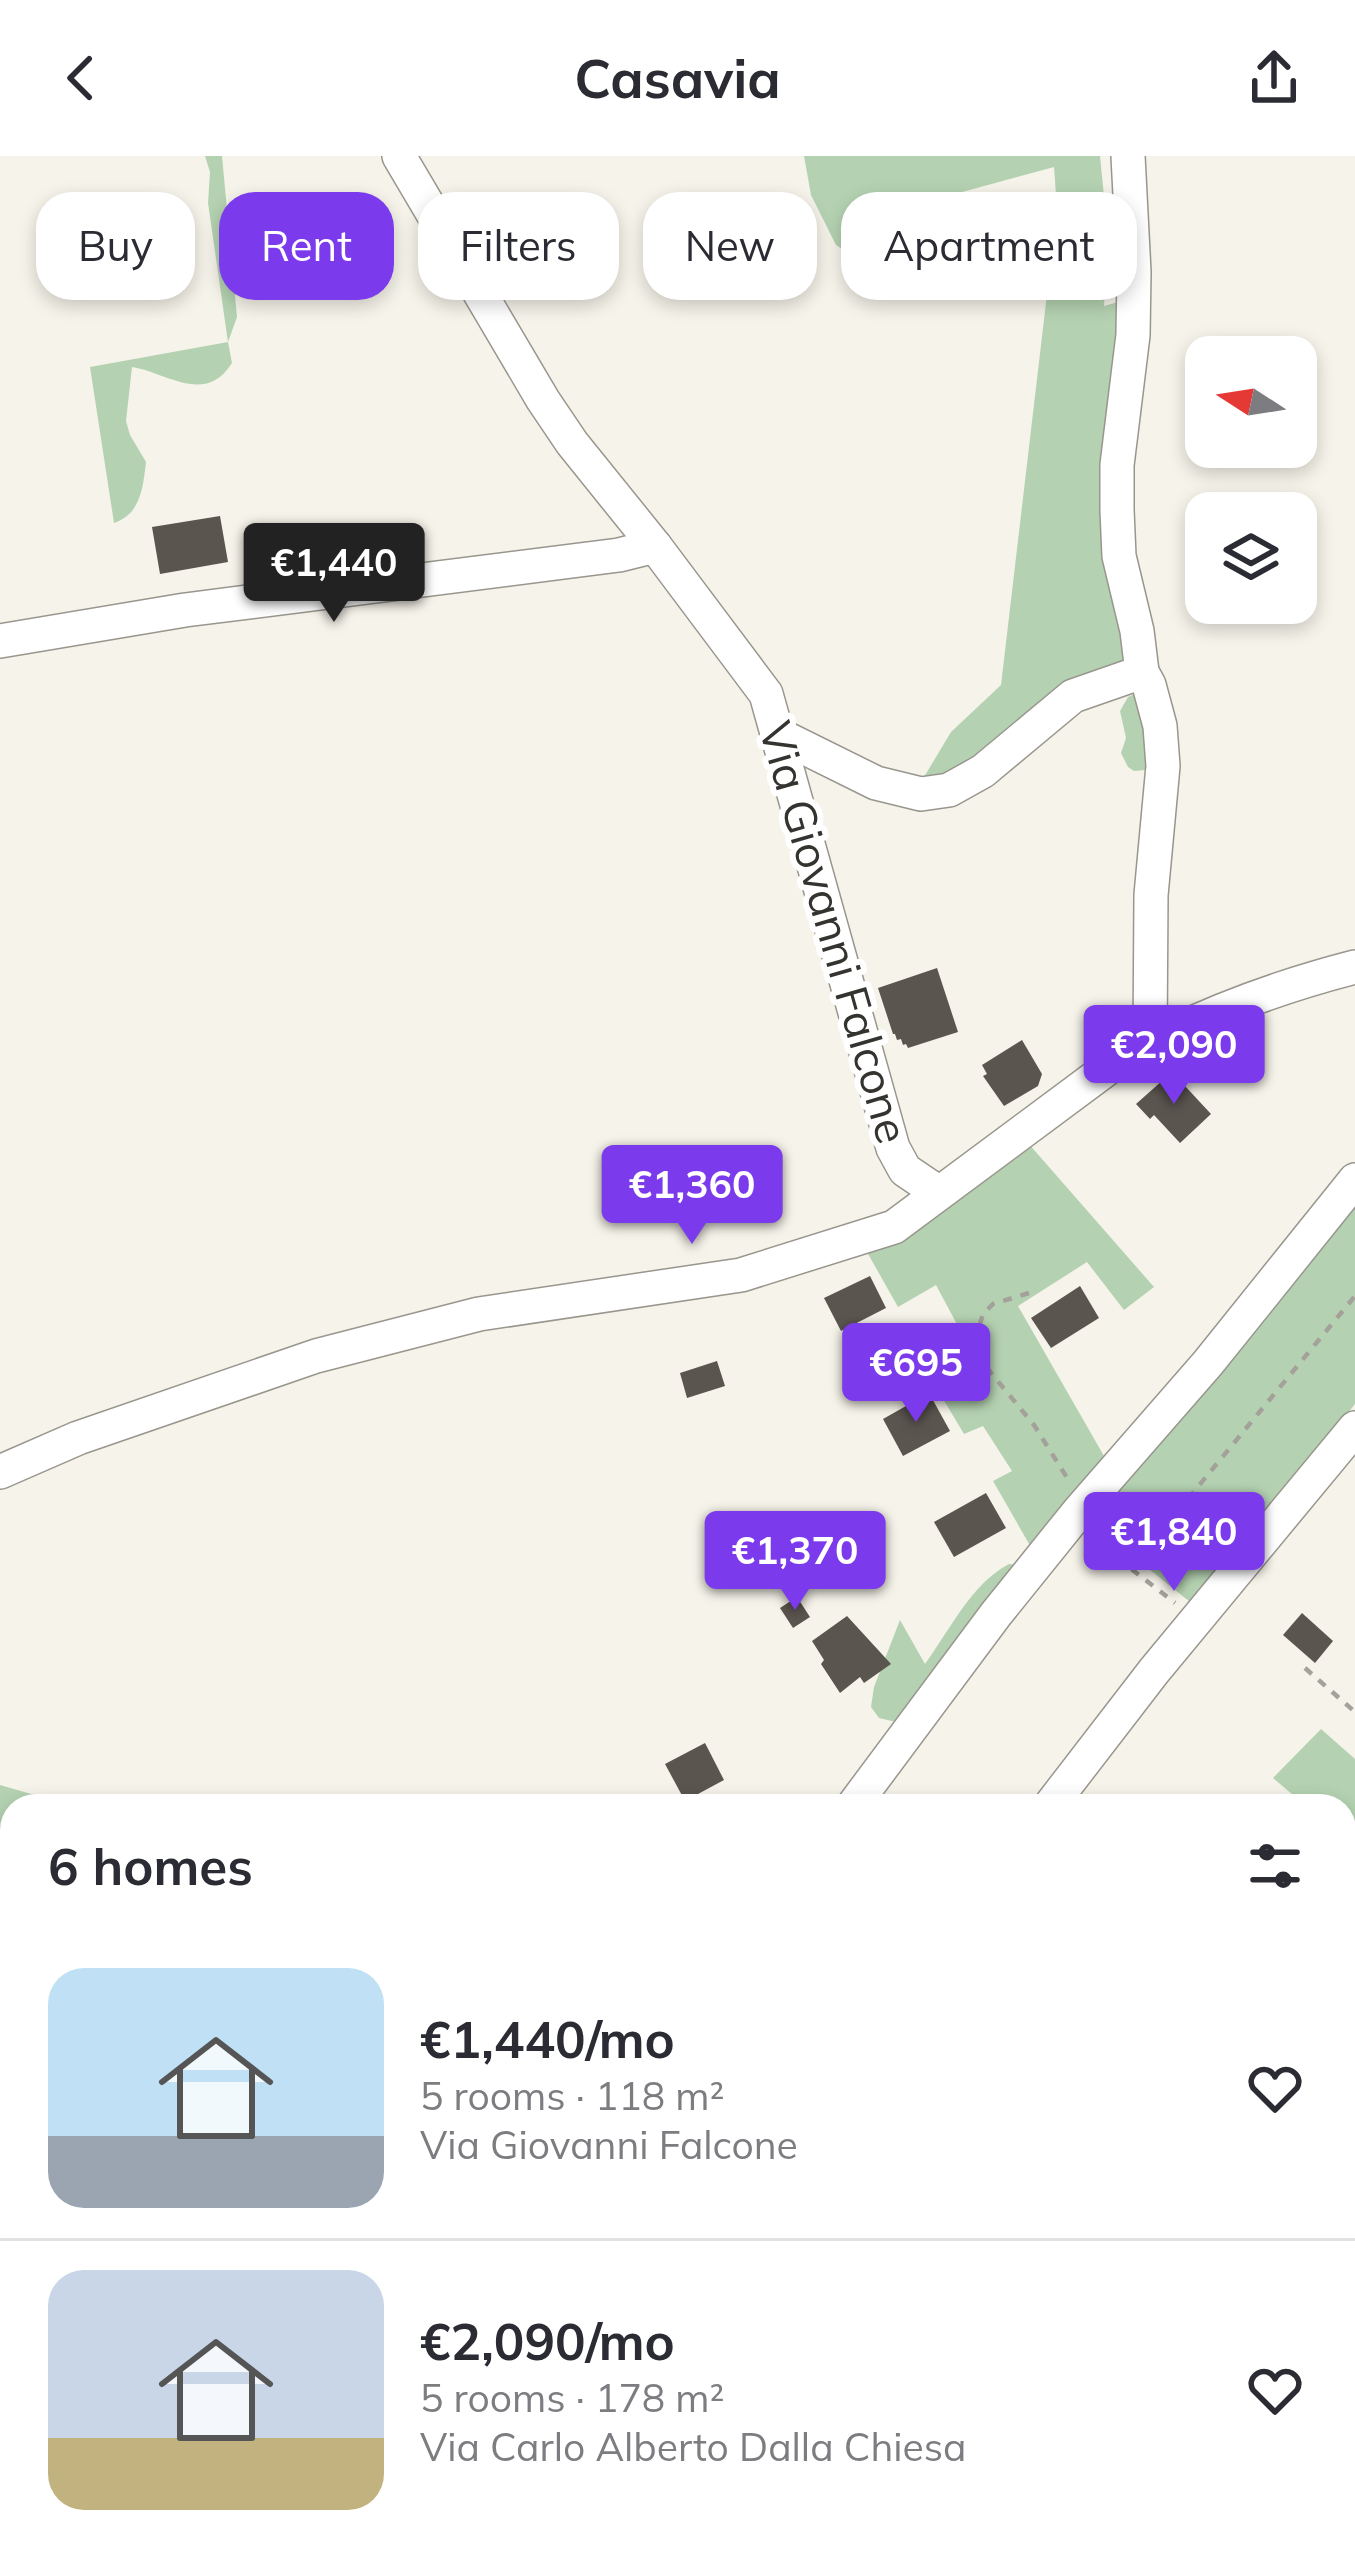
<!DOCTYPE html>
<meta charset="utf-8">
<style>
body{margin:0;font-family:Mulish,sans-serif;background:#f7f7f7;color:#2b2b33;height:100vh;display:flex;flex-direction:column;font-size:45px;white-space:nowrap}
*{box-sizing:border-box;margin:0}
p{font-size:39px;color:#7c7c81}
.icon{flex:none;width:66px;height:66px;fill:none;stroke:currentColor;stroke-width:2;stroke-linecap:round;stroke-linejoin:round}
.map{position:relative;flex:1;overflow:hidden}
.drawer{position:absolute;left:0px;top:1638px;width:1356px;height:768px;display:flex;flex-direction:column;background:#fff;border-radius:36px 36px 0 0;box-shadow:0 6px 18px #0003}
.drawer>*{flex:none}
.hud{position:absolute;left:36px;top:36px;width:1284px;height:108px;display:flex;gap:24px}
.needle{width:78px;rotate:282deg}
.fabs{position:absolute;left:1185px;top:180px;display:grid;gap:24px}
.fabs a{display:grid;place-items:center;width:132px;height:132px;border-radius:24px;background:#fff;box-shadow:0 6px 18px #0003;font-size:60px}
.price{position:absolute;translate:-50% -102px;padding:0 27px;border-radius:12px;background:#7c3aed;color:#fff;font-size:39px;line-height:78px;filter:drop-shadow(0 3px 6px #0008)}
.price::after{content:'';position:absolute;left:50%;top:72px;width:36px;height:27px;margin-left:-18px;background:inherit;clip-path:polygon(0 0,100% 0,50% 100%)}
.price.selected{background:#222;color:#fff}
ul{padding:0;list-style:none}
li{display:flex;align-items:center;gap:36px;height:300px;padding:0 48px}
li+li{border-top:3px solid #e1e1e2}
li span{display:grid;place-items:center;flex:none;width:336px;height:240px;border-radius:36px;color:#555}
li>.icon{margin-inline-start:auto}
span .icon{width:144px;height:144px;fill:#fffc;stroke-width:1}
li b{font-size:51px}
h2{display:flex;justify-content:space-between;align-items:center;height:144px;padding:0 48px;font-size:51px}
.tag{padding:0 42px;border-radius:36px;background:#fff;box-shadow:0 6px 18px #0003;font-size:42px;line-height:108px}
.tag.selected{background:#7c3aed;color:#fff}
header{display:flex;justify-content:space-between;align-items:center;height:156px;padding:0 48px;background:#fff;font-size:54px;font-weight:700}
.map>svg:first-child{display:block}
.green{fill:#b4d2b1}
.building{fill:#5b554f}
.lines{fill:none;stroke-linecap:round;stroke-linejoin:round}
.minor-casing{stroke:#99968e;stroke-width:36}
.path{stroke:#a4a19a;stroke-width:4.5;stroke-dasharray:9 9;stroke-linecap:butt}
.minor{stroke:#fff;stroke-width:33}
.labels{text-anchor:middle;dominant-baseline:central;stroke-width:12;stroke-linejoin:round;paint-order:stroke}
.street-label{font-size:45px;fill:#34332f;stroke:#fff}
</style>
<header><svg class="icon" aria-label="back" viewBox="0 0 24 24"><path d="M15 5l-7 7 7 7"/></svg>Casavia<svg class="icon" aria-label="share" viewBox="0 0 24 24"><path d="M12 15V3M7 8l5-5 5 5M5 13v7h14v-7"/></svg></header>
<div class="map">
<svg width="1355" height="2406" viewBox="0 0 1355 2406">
<rect width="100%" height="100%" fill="#f6f3ea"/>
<g class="green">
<path d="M 205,0 L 222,0 L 237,161 L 228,186 L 232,207 C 205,250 166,216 132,211 L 126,265 L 130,279 L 146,306 C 143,331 141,358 114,367 L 90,211 L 228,186 L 208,47 L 210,16 Z"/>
<polygon points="804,0 1100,0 1108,80 1104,150 1118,146 1127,487 1122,505 1105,519 955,627 921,626 951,576 1001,529 1057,53 1054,11 911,50 875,115 836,89 811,39"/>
<polygon points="1143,534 1156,613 1134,615 1128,611 1121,597 1126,582 1120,555 1128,541"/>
<polygon points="1028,987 1154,1131 1124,1154 1087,1106 1018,1150 1108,1307 1036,1400 993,1325 1012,1315 983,1270 964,1278 918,1201 960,1174 936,1129 898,1151 863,1089"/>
<polygon points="1355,1031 1355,1248 1195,1450 1084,1361"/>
<path d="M 1009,1408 L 1018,1409 L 896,1566 L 879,1562 L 871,1551 L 874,1531 L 900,1464 L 925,1508 C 950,1474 971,1428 1009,1408 Z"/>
<polygon points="1321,1573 1355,1603 1355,1825 1344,1816 1344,1704 1354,1691 1344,1682 1344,1650 1306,1650 1273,1622"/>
<polygon points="0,1629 73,1650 12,1650 12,1910 0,1900"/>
<polygon points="1344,2049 1355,2058 1355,2299 1344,2312"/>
<polygon points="301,2394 397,2394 419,2406 359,2406 355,2401 313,2400"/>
<polygon points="679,2394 770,2394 772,2406 681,2406"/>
<polygon points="941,2394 1084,2394 1103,2406 951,2406"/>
<polygon points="1104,2394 1273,2394 1263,2406 1125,2406"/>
</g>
<g class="building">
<polygon points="220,360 228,406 160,418 152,371"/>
<polygon points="937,812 958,876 908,892 906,888 903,889 901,883 897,884 895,878 893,878 878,832"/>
<polygon points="1022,884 1042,918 1038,930 1004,950 983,920 987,918 982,909"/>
<polygon points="1172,916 1211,958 1180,987 1154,959 1150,963 1136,948"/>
<polygon points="870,1120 886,1152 841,1175 824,1142"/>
<polygon points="1080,1130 1099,1162 1051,1192 1031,1162"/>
<polygon points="717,1205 725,1230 687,1242 680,1217"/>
<polygon points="929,1237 950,1275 903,1300 883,1263"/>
<polygon points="986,1337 1006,1372 954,1401 934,1366"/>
<polygon points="797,1441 810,1461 793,1472 780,1452"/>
<polygon points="1302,1457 1333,1485 1315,1507 1283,1479"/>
<polygon points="847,1460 891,1508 864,1527 860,1521 840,1537 821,1508 824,1504 812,1485"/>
<polygon points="705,1587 724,1624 685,1645 665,1608"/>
</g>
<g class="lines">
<defs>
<g id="minor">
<polyline points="399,0 543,244 572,287 655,390 766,538 893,992 905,1014 939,1037"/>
<polyline points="1128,0 1134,116 1133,179 1117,309 1117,354 1119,400 1137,475 1142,516 1149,529 1160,570 1163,610 1151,739 1150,886"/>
<polyline points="0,485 185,454 619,399 655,390"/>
<polyline points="779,579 876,627 921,638 949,634 983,615 1073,540 1142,516"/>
<path d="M 0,1316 L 78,1282 L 316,1200 L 479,1158 L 741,1119 L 894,1071 L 1112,909 C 1187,864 1270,833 1355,811"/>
<polyline points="853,1650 996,1458 1079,1355 1208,1207 1355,1024"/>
<polyline points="1050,1650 1154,1515 1355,1272"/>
<polyline points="1094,2394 1115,2406"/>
</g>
</defs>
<use href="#minor" class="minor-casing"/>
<g class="path">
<polyline points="1029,1137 993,1148 983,1158 978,1174 978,1191 987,1212 1034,1269 1071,1328"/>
<polyline points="1089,1380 1175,1447"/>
<polyline points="1131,1412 1355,1140"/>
<polyline points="1305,1512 1355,1556"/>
<polyline points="0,1901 12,1911"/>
<polyline points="0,2072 12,2049"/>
<polyline points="498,2406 511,2396 550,2394"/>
</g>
<use href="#minor" class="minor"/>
</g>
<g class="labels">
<g class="street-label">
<text transform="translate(835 776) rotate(74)">Via Giovanni Falcone</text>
</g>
</g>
</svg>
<div class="fabs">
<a><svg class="needle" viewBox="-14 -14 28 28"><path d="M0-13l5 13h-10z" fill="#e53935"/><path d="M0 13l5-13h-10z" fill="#7c7c81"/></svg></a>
<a><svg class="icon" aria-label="layers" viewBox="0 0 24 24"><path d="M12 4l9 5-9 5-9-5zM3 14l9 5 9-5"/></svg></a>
</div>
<b class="price selected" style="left:334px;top:469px">€1,440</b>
<b class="price" style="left:1174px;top:951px">€2,090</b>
<b class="price" style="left:692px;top:1091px">€1,360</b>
<b class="price" style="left:916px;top:1269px">€695</b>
<b class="price" style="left:1174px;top:1438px">€1,840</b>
<b class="price" style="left:795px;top:1457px">€1,370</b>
<div class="hud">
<a class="tag">Buy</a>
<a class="tag selected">Rent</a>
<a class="tag">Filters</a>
<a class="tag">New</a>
<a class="tag">Apartment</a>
</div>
<section class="drawer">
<h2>6 homes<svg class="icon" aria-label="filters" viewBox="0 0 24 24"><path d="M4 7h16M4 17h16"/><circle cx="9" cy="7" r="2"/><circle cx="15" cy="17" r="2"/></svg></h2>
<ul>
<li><span style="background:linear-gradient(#bfe0f5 70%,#9aa5b1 0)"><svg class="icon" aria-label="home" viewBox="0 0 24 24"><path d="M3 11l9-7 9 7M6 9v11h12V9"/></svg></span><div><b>€1,440/mo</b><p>5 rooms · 118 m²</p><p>Via Giovanni Falcone</p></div><svg class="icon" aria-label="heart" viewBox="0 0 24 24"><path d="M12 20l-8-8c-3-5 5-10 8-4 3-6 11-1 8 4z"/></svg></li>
<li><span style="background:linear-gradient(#c9d6e8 70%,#c2b280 0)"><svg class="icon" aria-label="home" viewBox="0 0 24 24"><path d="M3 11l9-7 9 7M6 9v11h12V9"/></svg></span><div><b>€2,090/mo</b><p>5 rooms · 178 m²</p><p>Via Carlo Alberto Dalla Chiesa</p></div><svg class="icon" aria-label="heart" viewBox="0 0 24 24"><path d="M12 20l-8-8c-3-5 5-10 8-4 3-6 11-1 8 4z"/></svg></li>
</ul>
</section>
</div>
